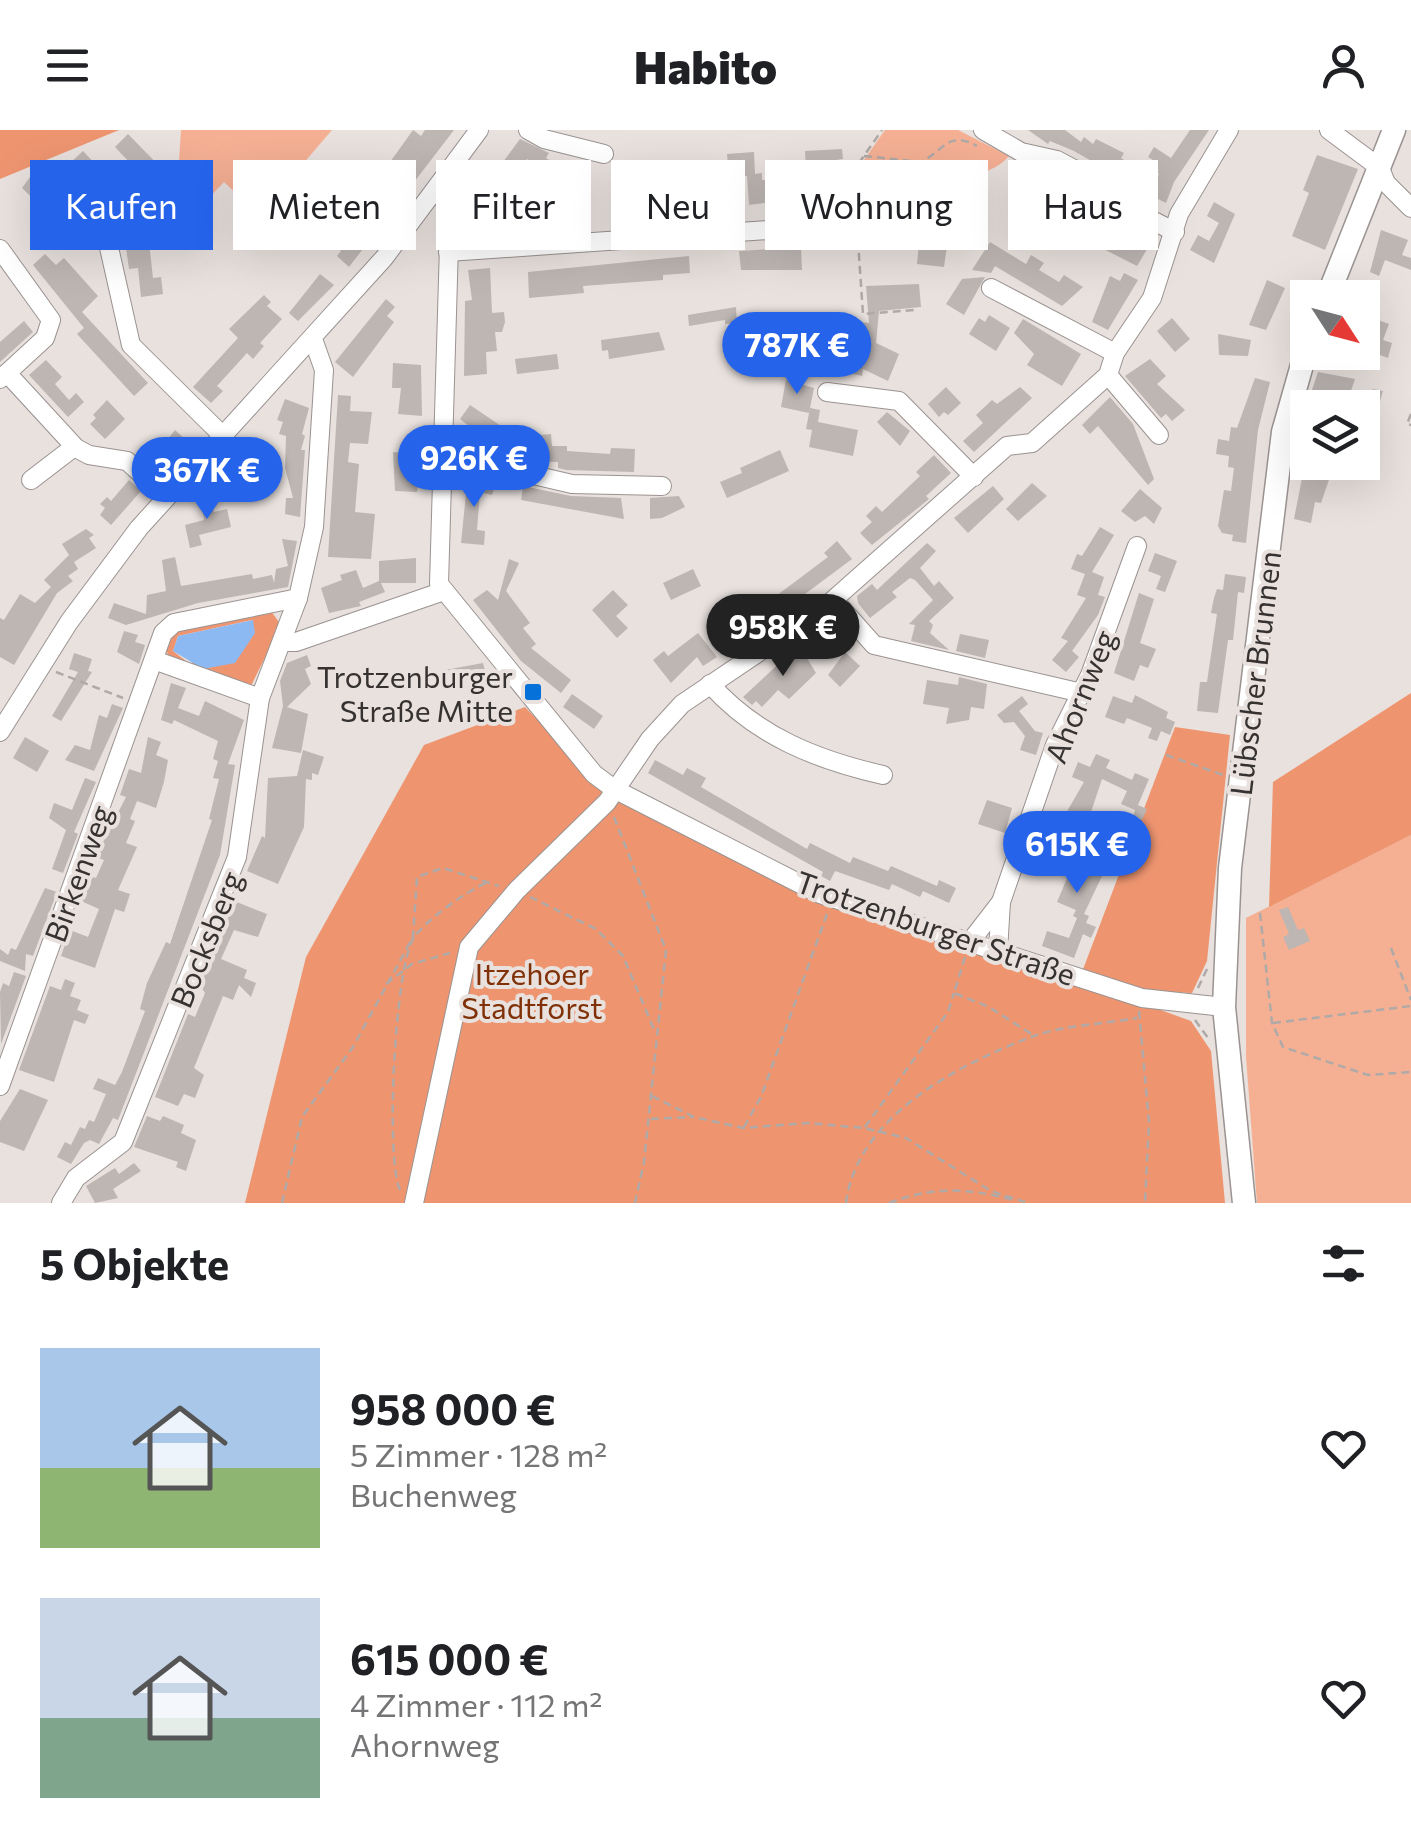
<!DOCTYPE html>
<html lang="de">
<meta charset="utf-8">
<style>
body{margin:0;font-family:Commissioner,sans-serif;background:#f6f6f6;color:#202124;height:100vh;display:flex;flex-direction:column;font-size:38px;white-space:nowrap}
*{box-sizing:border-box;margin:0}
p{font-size:32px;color:#757577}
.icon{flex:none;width:55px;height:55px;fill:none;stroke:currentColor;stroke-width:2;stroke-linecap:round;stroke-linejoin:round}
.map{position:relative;height:1073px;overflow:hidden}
.side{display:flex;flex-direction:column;background:#fff;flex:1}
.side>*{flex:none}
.banner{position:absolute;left:30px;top:30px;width:1352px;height:90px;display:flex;gap:20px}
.needle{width:65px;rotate:126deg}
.buttons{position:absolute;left:1290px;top:150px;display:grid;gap:20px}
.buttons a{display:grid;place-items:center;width:90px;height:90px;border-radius:0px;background:#fff;box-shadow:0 10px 40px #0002;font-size:50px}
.price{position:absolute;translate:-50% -85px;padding:0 22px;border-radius:35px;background:#2563eb;color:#fff;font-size:32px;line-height:65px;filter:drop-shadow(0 2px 5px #0008)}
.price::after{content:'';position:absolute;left:50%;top:60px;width:30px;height:22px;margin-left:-15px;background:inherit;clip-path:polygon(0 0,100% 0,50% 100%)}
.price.on{background:#222;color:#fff}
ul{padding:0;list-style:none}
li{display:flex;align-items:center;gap:30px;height:250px;padding:0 40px}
li span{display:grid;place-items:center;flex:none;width:280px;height:200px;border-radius:0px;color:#555}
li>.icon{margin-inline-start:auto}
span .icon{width:120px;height:120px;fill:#fffc;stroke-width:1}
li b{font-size:42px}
h2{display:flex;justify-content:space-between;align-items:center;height:120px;padding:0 40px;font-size:42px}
.tag{padding:0 35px;border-radius:0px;background:#fff;box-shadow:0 10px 40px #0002;font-size:35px;line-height:90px}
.tag.on{background:#2563eb;color:#fff}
header{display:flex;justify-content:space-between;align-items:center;height:130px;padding:0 40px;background:#fff;font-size:45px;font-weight:800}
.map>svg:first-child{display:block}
.green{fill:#f5b094}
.forest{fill:#ee9570;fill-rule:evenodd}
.water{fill:#8cb9f2}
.building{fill:#bdb6b3}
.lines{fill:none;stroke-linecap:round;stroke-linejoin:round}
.minor-casing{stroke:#9a9391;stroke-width:20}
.major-casing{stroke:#9a9391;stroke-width:25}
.path{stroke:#afa9a7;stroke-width:2.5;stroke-dasharray:8 5;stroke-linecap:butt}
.minor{stroke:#fff;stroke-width:18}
.major{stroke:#fff;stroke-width:22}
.poi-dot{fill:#0571d9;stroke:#e8e1de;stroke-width:4}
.labels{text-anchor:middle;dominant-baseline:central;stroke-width:8;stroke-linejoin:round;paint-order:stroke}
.street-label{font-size:30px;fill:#353231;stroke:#e8e1de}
.poi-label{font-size:30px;fill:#353231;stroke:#e8e1de;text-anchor:end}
.park-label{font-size:30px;fill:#813108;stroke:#e8e1de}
</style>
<header><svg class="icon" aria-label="menu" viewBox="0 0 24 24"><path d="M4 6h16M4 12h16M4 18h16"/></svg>Habito<svg class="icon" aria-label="person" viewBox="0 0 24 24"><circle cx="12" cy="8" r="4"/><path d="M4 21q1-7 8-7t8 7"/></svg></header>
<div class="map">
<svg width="1411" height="1073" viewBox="0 0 1411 1073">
<rect width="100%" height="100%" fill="#e8e1de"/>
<g class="green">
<polygon points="181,0 332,0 259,85 224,52 200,77 178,47"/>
<path d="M 885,0 L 958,0 L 1009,26 C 979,61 899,48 859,37 Z"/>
<polygon points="1411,705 1411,1073 1257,1073 1246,927 1246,788"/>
</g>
<g class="forest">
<polygon points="0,0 119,0 0,49"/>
<path d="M 271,481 L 281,495 L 249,560 L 168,529 L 166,514 L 183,497 ZM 252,490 L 190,534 L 173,521 L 178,506 Z"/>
<polygon points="1411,563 1411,705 1269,777 1273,652"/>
<polygon points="525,577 599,653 820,774 1075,849 1191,891 1211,921 1225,1073 245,1073 306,827 424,615"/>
<polygon points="1175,597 1230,605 1207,831 1192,863 1145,861 1082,842"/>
</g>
<polygon class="water" points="253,490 255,503 235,533 203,539 173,521 178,506"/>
<g class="building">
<polygon points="413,0 421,6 425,0 454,0 349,137 337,126 341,121 334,116 342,106 349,112 369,87 370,75 396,42 388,35"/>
<polygon points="1028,0 1065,0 1081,12 1084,7 1093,14 1096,9 1124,23 1121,28 1130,34 1121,48 1074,21 1050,11 1048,14"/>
<polygon points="1190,0 1209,0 1174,52 1166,73 1148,64 1159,44 1153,41 1158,33 1148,27 1154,17 1171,28"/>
<polygon points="128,4 167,44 156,55 152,56 115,17"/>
<polygon points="520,9 549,23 546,28 565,40 540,81 524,72 532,59 538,62 550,43 527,29 502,66 486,55"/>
<polygon points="842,19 843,29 836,30 836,42 806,38 805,21"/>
<polygon points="83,21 102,41 122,62 105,72 69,34"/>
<polygon points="754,22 755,44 762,43 762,50 790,49 792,69 749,75 747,46 729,47 727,24"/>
<polygon points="1317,25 1358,39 1325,120 1292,106 1309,63 1303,60"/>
<polygon points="33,43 73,82 60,95 22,58"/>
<polygon points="1028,51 1047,66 1031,89 1012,77"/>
<polygon points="487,59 486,88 506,88 507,105 465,108 465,74"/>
<polygon points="677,64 679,90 622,97 621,81 641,80 640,67"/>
<polygon points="1069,66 1079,72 1074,81 1095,93 1099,87 1111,93 1105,104 1127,116 1142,99 1155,106 1137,136 1070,102 1062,114 1046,106"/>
<polygon points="929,72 955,76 952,95 942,93 938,115 947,116 944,137 917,134 919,113 929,114 933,92 926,91"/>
<polygon points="1214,72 1235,84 1214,133 1190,120 1198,105 1209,111 1219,93 1207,86"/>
<polygon points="166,78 167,85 154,86 157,111 149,112 153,148 161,147 163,164 141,167 138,138 129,139 122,90 133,85 134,89 152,86 152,81"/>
<polygon points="1381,100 1408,110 1402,125 1411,128 1411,140 1385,130 1379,146 1370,142"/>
<polygon points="990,112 1026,134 1031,125 1044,133 1039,140 1059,152 1064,145 1083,157 1062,176 995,136 991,143 972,140"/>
<polygon points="801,117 802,140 741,140 739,121"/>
<polygon points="45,124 56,135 64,128 98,166 82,182 148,253 134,266 77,204 84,198 33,135"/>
<polygon points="689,126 690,143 663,145 663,150 583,156 584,163 529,168 528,142"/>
<polygon points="490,138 492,183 504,182 505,192 502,202 495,202 497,221 486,222 487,244 464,246 465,171 472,170 468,140"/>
<polygon points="1124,143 1138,150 1108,200 1092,192 1110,146 1120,151"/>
<polygon points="320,144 334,155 298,191 289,183"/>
<polygon points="985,147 964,185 946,174 962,149"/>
<polygon points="1267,150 1285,158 1266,200 1249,195"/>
<polygon points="919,154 921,177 879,181 876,213 899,224 888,251 863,239 862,246 840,241 845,218 856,220 859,192 869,193 866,156"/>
<polygon points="264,165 271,172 267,176 282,189 260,213 264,216 253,229 247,223 217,256 223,261 211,273 193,257 238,208 229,199"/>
<polygon points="386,169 395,177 387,186 394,192 353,247 335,232"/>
<polygon points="736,177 737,193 725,194 725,190 689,196 688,185"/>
<polygon points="989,185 1010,198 996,221 969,204 979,188 985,192"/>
<polygon points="1172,188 1190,209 1175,222 1157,201"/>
<polygon points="1023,189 1081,224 1062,256 1027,235 1034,224 1014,203"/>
<polygon points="1378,190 1389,194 1383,210 1392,213 1388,228 1377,224 1380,216 1362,209 1362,192 1375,197"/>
<polygon points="24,191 33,202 0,232 0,212"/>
<polygon points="659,202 665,220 609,229 608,220 602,221 601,210"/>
<polygon points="1218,204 1251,210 1248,226 1219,225"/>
<polygon points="557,224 559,239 517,244 515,229"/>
<polygon points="1150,229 1166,246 1157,254 1185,280 1172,291 1166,284 1161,288 1125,246"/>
<polygon points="46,230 62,247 55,254 69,270 76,263 84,272 68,287 29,245"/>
<polygon points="393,233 421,235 422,286 398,284 401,258 392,258"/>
<polygon points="1318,242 1355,249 1349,267 1369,273 1373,259 1383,261 1374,292 1362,289 1362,278 1306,278"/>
<polygon points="1255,248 1270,252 1258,300 1246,413 1232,411 1233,405 1222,403 1218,396 1224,360 1231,361 1234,338 1228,337 1229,326 1216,324 1218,309 1229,311 1231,297 1237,298"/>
<polygon points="786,250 814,258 809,283 781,277"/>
<polygon points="946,257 961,273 948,285 944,282 939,287 928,274"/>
<polygon points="1020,257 1032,268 974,322 963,311 983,293 976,285 992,270 997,274"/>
<polygon points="338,265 351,266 350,281 372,282 368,314 350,313 348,332 359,334 355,382 375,384 371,429 328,427"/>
<polygon points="1110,267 1133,294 1154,349 1148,355 1098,296 1090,304 1082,295"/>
<polygon points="285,269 309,278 302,304 305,306 301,320 305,320 300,387 285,384 286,368 293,368 285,338 286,306 279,304 283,292 277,290"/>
<polygon points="107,270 125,289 105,309 90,294 96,288 93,285"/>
<polygon points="470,275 528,314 519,328 508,321 505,325 460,289"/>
<polygon points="810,278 820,280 818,292 858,300 853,326 809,317 812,300 806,299"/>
<polygon points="887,282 910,301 900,316 877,292"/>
<polygon points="1303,288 1308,288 1308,332 1333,338 1321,373 1315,372 1311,393 1294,389 1303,343 1293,341"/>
<polygon points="175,300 187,311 157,339 150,332"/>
<polygon points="551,304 552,316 567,316 567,321 610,324 611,318 635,319 634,342 566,340 558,338 558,332 530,331 528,314 541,322 540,305"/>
<polygon points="246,314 258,326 231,353 219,341"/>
<polygon points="780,320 789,341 727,368 720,352 742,343 740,338"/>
<polygon points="393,322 420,324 417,362 395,361"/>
<polygon points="934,325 951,343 926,366 929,369 872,415 860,403 872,392 866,386 876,376 882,382 920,346 916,342"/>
<polygon points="468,344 495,355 492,365 480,362 477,400 485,401 484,415 461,413"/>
<polygon points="129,350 141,361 111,395 100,385 105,378 100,374 107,367 111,371"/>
<polygon points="1032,353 1047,366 1018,391 1006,379"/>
<polygon points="523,356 571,366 621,368 624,389 521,370"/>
<polygon points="993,356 1004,369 968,403 954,388"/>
<polygon points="1140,359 1162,378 1154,394 1145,386 1135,392 1121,381"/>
<polygon points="208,360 214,382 227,379 231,397 199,405 202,415 190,418 185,395 204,390 200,362"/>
<polygon points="679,366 685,377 662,388 650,389 650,368"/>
<polygon points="1100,397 1114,405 1092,442 1104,447 1098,465 1105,467 1098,485 1072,521 1079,527 1066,542 1052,530 1068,511 1061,508 1086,468 1077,465 1085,444 1071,439 1077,424 1082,426"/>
<polygon points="86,399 94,405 89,408 96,418 74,432 78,439 68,446 73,451 57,463 14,535 0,527 0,488 4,490 20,464 35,473 51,457 44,450 69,425 62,414"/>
<polygon points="282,409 297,411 288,457 198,473 126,495 108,488 114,473 146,484 147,465 166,461 162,430 175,427 181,456 252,444 253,449 272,445 274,453 276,439 288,436"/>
<polygon points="837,411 852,429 734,517 724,505 828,427 824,423"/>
<polygon points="927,413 936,421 920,438 934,456 939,451 954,468 929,491 933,495 930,503 949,520 911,511 915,495 909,494 933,470 915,450 910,448 892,462 897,467 870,488 858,473 857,466 872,454 877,460"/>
<polygon points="1155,423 1177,431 1165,462 1156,459 1161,446 1148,441"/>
<polygon points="416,428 416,453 381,453 385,462 359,472 361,476 329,483 321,458 342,450 340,445 356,440 363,458 379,451 379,431"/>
<polygon points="509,429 519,433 506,461 530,493 523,498 536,514 531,518 571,550 561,563 521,531 473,470 487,460 498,470"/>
<polygon points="693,439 701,456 671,470 663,453"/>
<polygon points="1225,444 1246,447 1244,463 1238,462 1233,510 1228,510 1218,583 1197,581 1200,552 1207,552 1217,484 1211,483 1214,468 1217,459 1223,460"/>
<polygon points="613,460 628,475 616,486 628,498 617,508 592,480"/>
<polygon points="1139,463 1154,469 1140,513 1156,519 1148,538 1140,535 1134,551 1114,543"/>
<polygon points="124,501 138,505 135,512 145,515 139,534 117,522"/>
<polygon points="698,503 717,527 703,536 697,527 671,553 653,530 664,521 668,526"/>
<polygon points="960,504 989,510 985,528 956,521"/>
<polygon points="799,515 816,543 789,569 778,560 762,577 756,571 752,575 743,567"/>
<polygon points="845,522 860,536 840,557 828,545"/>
<polygon points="74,523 92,529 88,541 92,542 61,591 52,586 78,542 69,539"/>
<polygon points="307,525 311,536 305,539 311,554 287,577 308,584 301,623 272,618 283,576 280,551 287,533"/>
<polygon points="483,533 488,553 476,556 474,548 449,555 445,540"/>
<polygon points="959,547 987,554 984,579 971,577 969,590 946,594 949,578 923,574 927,550 958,555"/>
<polygon points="171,553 186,558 178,578 199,586 205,571 244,590 228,634 235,635 220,725 118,990 113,988 99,1014 90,1010 84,1013 71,1034 57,1027 65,1012 71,1015 80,997 85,999 89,990 94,992 106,964 93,959 98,948 115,955 122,942 145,881 140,879 147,853 166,812 170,814 212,690 209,689 219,649 213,648 218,631 213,629 218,611 174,590 172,594 161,590"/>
<polygon points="572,564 603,586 594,599 563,577"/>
<polygon points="1135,565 1168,582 1166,588 1175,592 1170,605 1161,601 1157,611 1148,608 1152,598 1127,588 1124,594 1105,587 1113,566 1132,573"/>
<polygon points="1022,566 1028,574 1019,581 1035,601 1043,603 1036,625 1020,620 1025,606 1014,592 1004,593 997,585"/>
<polygon points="112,574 123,578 94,641 65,630 75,615 90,620 99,585 107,588"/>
<polygon points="25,607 49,621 37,642 13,628"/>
<polygon points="148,607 161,612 156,625 168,630 164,652 156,678 137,671 130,689 135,691 126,713 137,717 118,760 130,764 124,782 115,779 95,838 61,826 70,800 88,807 99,779 81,771 90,746 96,748 104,730 98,728 100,718 126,667 120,665 129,639 141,643"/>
<polygon points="303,620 324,627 318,645 312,643 312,650 306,649 304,697 278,754 247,741 262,706 265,708 268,648 297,646"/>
<polygon points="1096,624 1110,630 1106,638 1132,650 1135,643 1149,649 1138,675 1147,679 1142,690 1133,686 1135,680 1121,674 1127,661 1102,649 1085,700 1062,690 1084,652 1072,647 1078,632 1090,637"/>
<polygon points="655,630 683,645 687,638 706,648 701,657 807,719 810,713 850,733 853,727 888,741 891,736 937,756 939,750 956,758 949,773 923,761 920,767 892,754 889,760 835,741 830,751 821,746 823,742 648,643"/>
<polygon points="85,648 96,652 74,702 78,704 63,743 52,739 66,700 49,688 54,673 72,680"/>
<polygon points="987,670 1012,678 1005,703 978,694"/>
<polygon points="1083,700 1094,705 1087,718 1093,720 1091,732 1103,737 1102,746 1084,784 1089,786 1086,793 1096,797 1091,808 1083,804 1074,828 1042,816 1047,801 1069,808 1077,788 1073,786 1076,780 1057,772 1071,739 1064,736"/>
<polygon points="45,758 57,762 33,826 26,824 25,841 0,831 0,819 8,825 11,818 16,820"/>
<polygon points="234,771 267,784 258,807 234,800 221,829 247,840 244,848 256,853 251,867 239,855 233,870 223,866 194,938 204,945 195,968 184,964 178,976 155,967 188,884 195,887 205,863 200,855"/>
<polygon points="1288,777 1298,800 1304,798 1310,811 1289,820 1283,807 1289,804 1279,780"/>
<polygon points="14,842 26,846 1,914 0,862 3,853 9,856"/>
<polygon points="65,849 75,853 70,866 81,870 77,880 89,885 85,894 74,890 54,952 19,940 50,856 61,860"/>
<polygon points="20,959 48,970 24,1021 0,1012 0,991"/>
<polygon points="147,986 160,991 163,986 184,995 181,1003 196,1010 186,1041 176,1037 178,1032 134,1017"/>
<polygon points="134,1033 141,1041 113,1059 118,1068 95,1073 86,1056 115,1038 119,1044"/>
</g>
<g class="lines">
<defs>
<g id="minor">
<polyline points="528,0 544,9 604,24"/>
<polyline points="983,0 1021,22 1057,30 1102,54 1113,70 1175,102"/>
<polyline points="1329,0 1380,38 1386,53 1411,78"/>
<polyline points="438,60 450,81 439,454 594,644 614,659 820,764 1142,868 1224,877"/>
<polyline points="163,66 119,75 103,91 131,215 223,306"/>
<polyline points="0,119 51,190 45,208 7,243"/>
<polyline points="448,122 842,95"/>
<polyline points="991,158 1115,223"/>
<polyline points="1108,245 1159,305"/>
<polyline points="0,249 7,243 76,318 89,325 127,331 166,367"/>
<polyline points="827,262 899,271 974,347"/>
<polyline points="440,323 572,354 662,356"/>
<polyline points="31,350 74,317"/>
<polyline points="834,470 874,515 1082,563"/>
<polyline points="282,512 296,512 441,462"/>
<polyline points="154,530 260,568"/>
<path d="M 710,554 C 756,606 817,630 883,645"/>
<polyline points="0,602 69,492 139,398 384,128 479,0"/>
<polyline points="970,812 1001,772"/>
<polyline points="998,821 1001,772 1055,615 1090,545 1137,416"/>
<polyline points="0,956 163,503 174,493 298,468"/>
<polyline points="61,1073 76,1048 123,1012 237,727 260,568 298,468 314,397 324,240 313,209"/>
<polyline points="414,1073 469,817 517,760 607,672 650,609 682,574 824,478 1007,316 1032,313 1108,245 1115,223 1152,168 1179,84 1229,0"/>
</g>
<g id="major">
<polyline points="1327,168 1394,0"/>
<polyline points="1244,1073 1224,877 1230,738 1283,302 1308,214"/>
</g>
</defs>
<use href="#minor" class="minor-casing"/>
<use href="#major" class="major-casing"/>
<g class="path">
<path d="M 864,26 L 921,32 C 945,20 948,0 977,16"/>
<polyline points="849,83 852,43 882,0"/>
<polyline points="857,97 863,184 914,180"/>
<polyline points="1411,284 1407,294 1411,295"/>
<polyline points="56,542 123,568"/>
<polyline points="1166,625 1226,646"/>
<polyline points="614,687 666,820 644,1032 635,1073"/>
<polyline points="530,767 596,799 623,826 655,902"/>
<polyline points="1260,783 1272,893 1283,917 1368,945 1411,942"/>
<polyline points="1391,818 1411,870"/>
<polyline points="965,827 954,863 989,877 1033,905"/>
<polyline points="386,854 412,834 450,823"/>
<polyline points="1198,858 1207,839"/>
<polyline points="1139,881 1149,992 1145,1073"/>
<polyline points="1195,890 1208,908"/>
<polyline points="1273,893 1411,876"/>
<polyline points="652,966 694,987 743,998 807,993 864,998 906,1008 991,1061 1028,1073"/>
<polyline points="651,989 692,987"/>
<polyline points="744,997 761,967 828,781"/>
<polyline points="865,997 948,882 954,863"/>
<path d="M 400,1060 C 385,1027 395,840 413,809 C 424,791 467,761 486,753"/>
<polyline points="282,1073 302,987 353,917 413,807 417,747 443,738 499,756"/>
<path d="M 846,1073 C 857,986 958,935 1031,907 C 1063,895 1104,894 1137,888"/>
<path d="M 889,1073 C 934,1056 968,1058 1013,1070"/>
</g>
<use href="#minor" class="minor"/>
<use href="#major" class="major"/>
</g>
<rect class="poi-dot" x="523" y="552" width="20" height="20" rx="5"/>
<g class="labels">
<g class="street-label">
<text transform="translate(1254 543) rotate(-83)">Lübscher Brunnen</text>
<text transform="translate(1079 566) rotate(-68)">Ahornweg</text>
<text transform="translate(77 743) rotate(-70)">Birkenweg</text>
<text transform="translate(936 797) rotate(19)">Trotzenburger Straße</text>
<text transform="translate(205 809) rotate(-68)">Bocksberg</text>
</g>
<g class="poi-label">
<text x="513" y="545">Trotzenburger<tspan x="513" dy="34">Straße Mitte</tspan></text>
</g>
<g class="park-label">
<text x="532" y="842">Itzehoer<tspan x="532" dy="34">Stadtforst</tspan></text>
</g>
</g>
</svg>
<div class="buttons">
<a><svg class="needle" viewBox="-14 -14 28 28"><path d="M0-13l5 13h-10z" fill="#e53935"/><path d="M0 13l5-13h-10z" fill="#757577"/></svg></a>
<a><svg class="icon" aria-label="layers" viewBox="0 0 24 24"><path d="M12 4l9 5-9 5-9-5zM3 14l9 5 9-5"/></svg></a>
</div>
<b class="price" style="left:797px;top:267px">787K €</b>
<b class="price" style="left:474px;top:380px">926K €</b>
<b class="price" style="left:207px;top:392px">367K €</b>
<b class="price on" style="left:783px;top:549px">958K €</b>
<b class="price" style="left:1077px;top:766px">615K €</b>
<div class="banner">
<a class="tag on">Kaufen</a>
<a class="tag">Mieten</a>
<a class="tag">Filter</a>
<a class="tag">Neu</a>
<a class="tag">Wohnung</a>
<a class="tag">Haus</a>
</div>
</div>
<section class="side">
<h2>5 Objekte<svg class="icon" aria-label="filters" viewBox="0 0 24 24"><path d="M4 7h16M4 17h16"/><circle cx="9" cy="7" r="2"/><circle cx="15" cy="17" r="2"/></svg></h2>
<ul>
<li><span style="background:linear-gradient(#a9c7e8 60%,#8fb573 0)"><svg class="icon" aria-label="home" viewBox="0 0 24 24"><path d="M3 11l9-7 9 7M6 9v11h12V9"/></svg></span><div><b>958 000 €</b><p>5 Zimmer · 128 m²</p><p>Buchenweg</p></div><svg class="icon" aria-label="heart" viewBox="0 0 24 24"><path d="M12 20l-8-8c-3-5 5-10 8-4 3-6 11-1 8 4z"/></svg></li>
<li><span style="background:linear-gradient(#c9d6e8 60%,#7fa58c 0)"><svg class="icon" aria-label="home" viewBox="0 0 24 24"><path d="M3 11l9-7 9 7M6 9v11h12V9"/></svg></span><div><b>615 000 €</b><p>4 Zimmer · 112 m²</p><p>Ahornweg</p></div><svg class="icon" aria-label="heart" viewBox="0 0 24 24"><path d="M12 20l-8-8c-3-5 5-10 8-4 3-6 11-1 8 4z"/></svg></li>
</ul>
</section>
